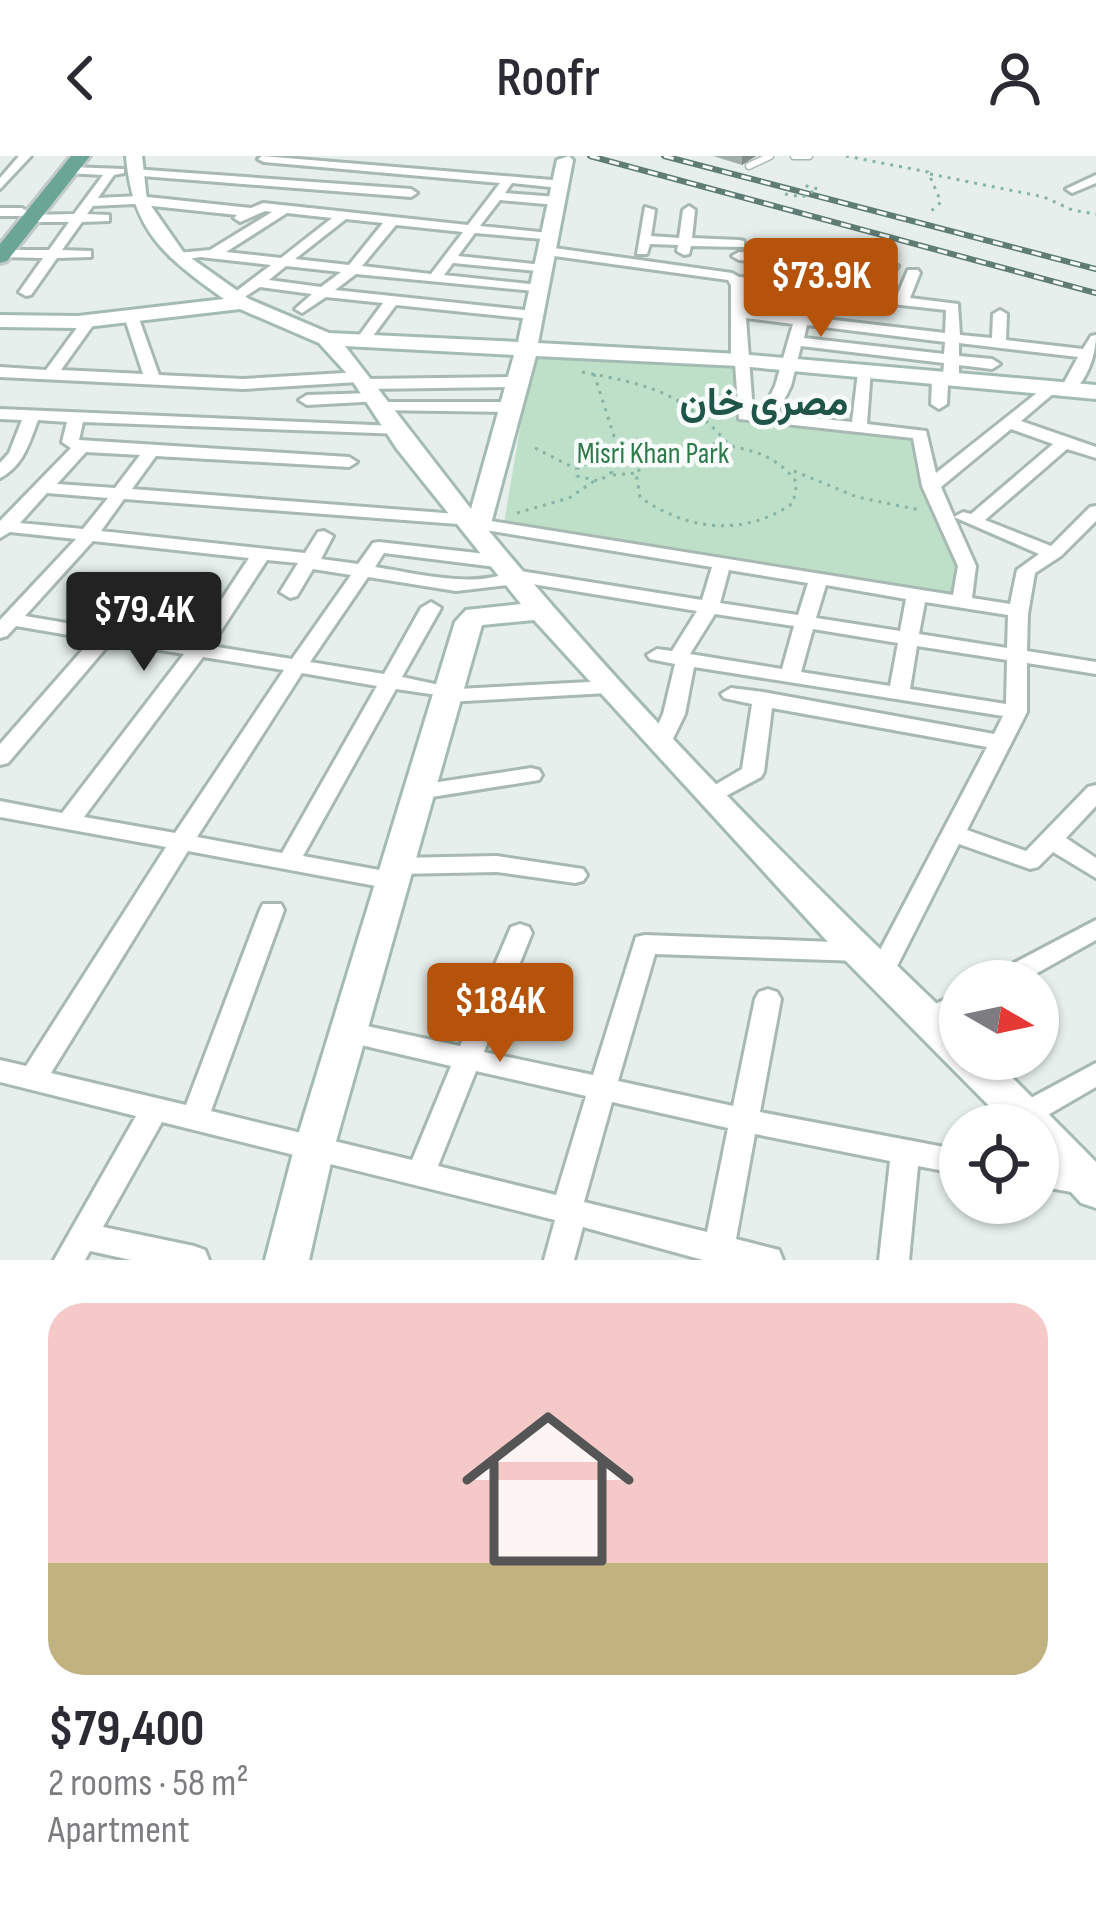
<!DOCTYPE html>
<meta charset="utf-8">
<style>
body{margin:0;font-family:"Sofia Sans Condensed",Vazirmatn,sans-serif;background:#f2f2f3;color:#2b2b33;height:100vh;display:flex;flex-direction:column;font-size:45px;white-space:nowrap}
*{box-sizing:border-box;margin:0}
p{font-size:39px;color:#7c7c81}
.icon{flex:none;width:66px;height:66px;fill:none;stroke:currentColor;stroke-width:2;stroke-linecap:round;stroke-linejoin:round}
.map{position:relative;height:1104px;overflow:hidden}
.drawer{display:flex;flex-direction:column;background:#fff;flex:1}
.drawer>*{flex:none}
.needle{width:78px;rotate:99deg}
.fabs{position:absolute;left:939px;top:804px;display:grid;gap:24px}
.fabs a{display:grid;place-items:center;width:120px;height:120px;border-radius:50%;background:#fff;box-shadow:0 3px 9px #0004;font-size:60px}
.price{position:absolute;translate:-50% -102px;padding:0 27px;border-radius:12px;background:#b45309;color:#fff;font-size:39px;line-height:78px;filter:drop-shadow(0 3px 6px #0008)}
.price::after{content:'';position:absolute;left:50%;top:72px;width:36px;height:27px;margin-left:-18px;background:inherit;clip-path:polygon(0 0,100% 0,50% 100%)}
.price.on{background:#222;color:#fff}
ul{padding:0;list-style:none}
li{display:grid;align-content:center;gap:24px;height:636px;padding:0 48px}
li span{display:grid;place-items:center;height:372px;border-radius:36px;color:#555}
li>.icon{margin-inline-start:auto}
span .icon{width:216px;height:216px;fill:#fffc;stroke-width:1}
li b{font-size:51px}
header{display:flex;justify-content:space-between;align-items:center;height:156px;padding:0 48px;background:#fff;font-size:54px;font-weight:600}
.map>svg:first-child{display:block}
.green{fill:#bfe0c8}
.lines{fill:none;stroke-linecap:round;stroke-linejoin:round}
.lane-casing{stroke:#a8b8b2;stroke-width:9}
.street-casing{stroke:#a8b8b2;stroke-width:6}
.secondary-casing{stroke:#a4bbb3;stroke-width:6}
.primary-casing{stroke:#c2cac8;stroke-width:6}
.path{stroke:#86b3a5;stroke-width:3;stroke-dasharray:3 6;stroke-linecap:butt}
.lane{stroke:#fff;stroke-width:6}
.street{fill:#fff;fill-rule:evenodd}
.secondary{fill:#fff;fill-rule:evenodd}
.primary{fill:#6aa596;fill-rule:evenodd}
.rail-casing{stroke:#5f7d75;stroke-width:6}
.rail{stroke:#f7fbf9;stroke-width:3;stroke-dasharray:10;stroke-linecap:butt}
.path-bridge{stroke:#86b3a5;stroke-width:3;stroke-dasharray:3 6;stroke-linecap:butt}
.wall{fill:#a1aea9}
.shaded-wall{fill:#838d89}
.labels{text-anchor:middle;dominant-baseline:central;stroke-width:9;stroke-linejoin:round;paint-order:stroke}
.far-park-label{font-size:30px;fill:#2d7a4b;stroke:#f7fbf9}
.far-district-label{font-size:39px;font-weight:bold;fill:#1f5548;stroke:#f7fbf9}
</style>
<header><svg class="icon" aria-label="back" viewBox="0 0 24 24"><path d="M15 5l-7 7 7 7"/></svg>Roofr<svg class="icon" aria-label="person" viewBox="0 0 24 24"><circle cx="12" cy="8" r="4"/><path d="M4 21q1-7 8-7t8 7"/></svg></header>
<div class="map">
<svg width="1096" height="1104" viewBox="0 0 1096 1104">
<rect width="100%" height="100%" fill="#e6efeb"/>
<polygon class="green" points="532,201 736,211 741,261 915,281 958,403 956,438 504,367"/>
<g class="lines">
<defs>
<g id="lane">
<polyline points="794,0 809,0"/>
<polyline points="749,10 770,0"/>
</g>
<g id="street">
<polygon points="19,0 31,0 0,33 0,22"/>
<path d="M 262,0 L 564,25 L 566,28 L 560,32 L 512,27 L 505,37 L 557,41 L 563,45 L 557,49 L 500,44 L 480,70 L 549,77 L 555,81 L 554,84 L 475,77 L 458,100 L 543,109 L 548,110 L 548,116 L 453,107 L 444,119 L 539,129 L 544,130 L 544,136 L 356,118 L 335,134 L 533,155 L 540,159 L 533,163 L 396,149 L 367,188 L 362,189 L 355,185 L 383,147 L 326,141 L 302,157 L 295,153 L 312,138 L 260,131 L 235,147 L 228,143 L 230,140 L 271,109 L 200,101 L 177,105 L 170,101 L 177,97 L 210,94 L 272,56 L 265,55 L 240,66 L 234,62 L 237,59 L 134,48 L 93,50 L 87,58 L 109,59 L 109,65 L 82,66 L 62,94 L 91,95 L 91,101 L 57,102 L 31,139 L 26,140 L 19,136 L 43,102 L 0,101 L 2,94 L 49,94 L 69,66 L 31,66 L 27,65 L 27,59 L 74,58 L 103,19 L 65,17 L 65,13 L 69,11 L 124,13 L 124,17 L 114,19 L 98,42 L 138,40 L 251,52 L 263,47 L 468,69 L 500,27 L 264,6 L 258,3 ZM 287,57 L 332,62 L 281,102 L 226,96 ZM 346,63 L 383,67 L 349,109 L 295,103 ZM 396,69 L 463,76 L 431,118 L 362,110 ZM 286,110 L 341,116 L 321,131 L 269,124 Z"/>
<polygon points="133,13 411,33 417,37 411,41 129,19 129,15"/>
<polygon points="1096,19 1096,27 1072,37 1066,33"/>
<polygon points="689,50 695,54 692,82 739,84 744,85 744,91 691,90 689,98 684,99 677,95 678,89 650,88 647,98 637,98 645,51 655,54 651,80 679,82 683,54"/>
<polygon points="0,52 22,52 28,56 22,60 0,60"/>
<path d="M 821,87 L 828,91 L 827,106 L 823,109 L 818,131 L 867,136 L 886,107 L 891,106 L 898,110 L 880,138 L 897,140 L 908,114 L 918,114 L 920,117 L 910,142 L 958,148 L 960,179 L 992,182 L 993,158 L 1000,154 L 1007,158 L 1006,184 L 1083,193 L 1091,180 L 1096,179 C 1096,200 1086,228 1068,239 L 1060,234 L 1078,201 L 959,187 L 959,200 L 992,203 L 1000,208 L 992,213 L 959,209 L 959,224 L 948,228 L 947,248 L 939,253 L 931,248 L 932,223 L 943,219 L 944,207 L 801,190 L 791,230 L 777,258 L 852,266 L 858,216 L 871,213 L 867,268 L 926,275 L 936,317 L 1047,229 L 1052,227 L 1060,232 L 1021,265 L 1096,291 L 1096,302 L 1067,293 L 985,364 L 1051,390 L 1090,351 L 1096,350 L 1096,365 L 1061,400 L 1035,417 L 1028,458 L 1027,495 L 1096,506 L 1096,518 L 1027,507 L 1027,556 L 967,674 L 1026,695 L 1088,631 L 1096,629 L 1096,650 L 1066,682 L 1096,702 L 1096,722 L 1053,696 L 1038,711 L 1030,713 L 959,688 L 890,824 L 881,827 L 872,824 L 868,817 L 987,591 L 772,552 L 764,616 L 761,621 L 711,648 L 700,641 L 703,636 L 742,613 L 752,548 L 724,542 L 721,538 L 731,532 L 763,536 L 994,578 L 1003,560 L 694,511 L 685,558 L 668,593 L 660,595 L 649,588 L 663,558 L 675,508 L 650,503 L 647,499 L 657,493 L 672,495 L 697,455 L 526,427 L 456,435 L 368,421 L 310,506 L 384,518 L 421,452 L 431,446 L 441,452 L 402,521 L 458,533 L 608,525 L 618,531 L 608,537 L 447,546 L 440,544 L 437,539 L 396,533 L 303,700 L 390,716 L 385,710 L 389,704 L 397,702 L 497,700 L 583,713 L 587,719 L 583,725 L 575,727 L 497,716 L 398,718 L 404,725 L 400,731 L 392,733 L 188,695 L 51,917 L 186,949 L 260,754 L 263,748 L 281,748 L 284,754 L 211,955 L 412,1004 L 451,910 L 348,886 L 339,883 L 335,876 L 339,869 L 348,866 L 460,890 L 511,771 L 520,768 L 529,771 L 532,777 L 484,896 L 593,919 L 636,781 L 645,779 L 860,787 L 869,789 L 873,796 L 869,803 L 860,805 L 655,798 L 618,925 L 733,950 L 755,843 L 759,836 L 768,833 L 777,836 L 781,843 L 760,956 L 960,994 L 960,1018 L 918,1010 L 909,1104 L 879,1104 L 890,1005 L 755,978 L 736,1083 L 779,1094 L 783,1104 L 703,1104 L 583,1071 L 574,1104 L 544,1104 L 555,1064 L 162,966 L 103,1071 L 194,1090 L 205,1094 L 209,1104 L 131,1104 L 90,1095 L 85,1104 L 54,1104 L 136,960 L 0,926 L 0,904 L 26,910 L 166,691 L 0,661 L 0,645 L 62,657 L 184,498 L 111,486 L 8,607 L 0,609 L 0,588 L 92,483 L 16,470 L 7,480 L 0,482 L 0,464 L 76,383 L 10,376 L 0,382 L 0,365 L 71,292 L 62,286 L 67,266 L 38,264 C 29,288 23,310 0,322 L 0,307 L 9,297 L 22,264 L 0,263 L 0,253 L 396,270 L 404,275 L 402,278 L 83,266 L 79,284 L 349,301 L 357,306 L 349,311 L 156,300 L 132,333 L 470,359 L 478,363 L 953,439 L 958,410 L 922,330 L 913,282 L 739,263 L 735,207 L 731,204 L 731,129 L 728,124 L 547,99 L 540,95 L 547,91 L 732,117 L 739,121 L 805,125 L 809,109 L 739,104 L 732,100 L 739,96 L 812,101 L 814,91 ZM 745,130 L 802,133 L 795,159 L 745,154 ZM 815,139 L 862,144 L 859,148 L 866,152 L 874,146 L 946,154 L 945,177 L 809,161 ZM 746,162 L 793,168 L 775,230 L 762,257 L 753,256 ZM 807,169 L 945,186 L 944,198 L 804,182 ZM 1011,273 L 1053,288 L 971,358 L 963,356 L 954,361 L 941,331 ZM 86,296 L 140,299 L 115,332 L 57,328 ZM 47,337 L 108,342 L 83,373 L 20,367 ZM 124,343 L 471,369 L 479,373 L 712,411 L 702,444 L 514,414 C 475,434 417,417 375,411 L 384,397 L 504,412 L 513,406 L 504,400 L 379,386 L 373,387 L 358,408 L 321,403 L 333,380 L 324,375 L 318,376 L 305,397 L 101,375 ZM 954,361 L 1039,398 L 1017,414 L 1010,448 L 972,442 L 976,410 ZM 93,385 L 249,402 L 193,487 L 120,476 L 143,448 L 133,442 L 126,444 L 101,473 L 25,460 ZM 267,404 L 298,407 L 280,436 L 290,442 L 297,440 L 313,413 L 351,419 L 292,503 L 211,490 ZM 729,414 L 808,427 L 798,459 L 720,447 ZM 826,429 L 906,443 L 900,475 L 816,462 ZM 925,446 L 1008,459 L 1007,492 L 919,478 ZM 715,458 L 794,470 L 782,513 L 690,498 ZM 813,473 L 898,487 L 890,530 L 801,516 ZM 917,490 L 1007,504 L 1006,548 L 910,533 ZM 203,501 L 284,514 L 175,677 L 84,661 ZM 302,517 L 377,530 L 282,697 L 197,681 ZM 476,915 L 586,940 L 556,1039 L 438,1010 ZM 612,946 L 728,972 L 707,1076 L 584,1046 Z"/>
<polygon points="131,156 138,160 159,219 243,223 361,216 366,218 367,223 517,221 525,226 517,231 365,233 360,231 359,226 243,233 0,221 0,211 46,214 84,162 89,161 96,165 61,214 143,218 124,160"/>
<polygon points="375,237 381,239 381,245 307,249 299,244 307,239"/>
<polygon points="381,246 511,246 519,251 511,256 375,254 375,248"/>
<polygon points="531,612 539,614 542,619 539,624 419,643 408,636 419,629"/>
<polygon points="1096,764 1096,784 1023,825 989,825 993,818"/>
<polygon points="960,836 960,858 928,873 919,870 915,863 919,856"/>
<polygon points="1096,907 1096,931 1034,967 1014,967 1010,959 1014,951"/>
<polygon points="1038,1006 1093,1017 1096,1023 1093,1035 1083,1038 1038,1030"/>
</g>
<path id="secondary" d="M 126,0 L 142,0 L 147,44 L 184,97 L 249,143 L 329,177 L 518,186 L 557,4 L 569,0 L 573,4 L 538,187 L 739,198 L 1096,229 L 1096,243 L 739,210 L 536,200 L 489,375 C 634,550 796,714 960,870 L 960,903 L 994,903 L 1096,1006 L 1096,1052 L 1081,1047 L 1038,1000 L 1038,969 L 1008,969 L 839,798 L 534,464 L 482,469 L 335,989 L 309,1104 L 265,1104 L 295,989 L 455,466 L 466,454 L 521,448 L 397,293 L 350,221 L 319,187 L 240,153 L 78,172 L 0,171 L 0,159 L 78,160 L 224,143 C 165,101 132,75 126,0 ZM 345,190 L 514,199 L 471,353 Z"/>
<polygon id="primary" points="71,0 90,0 7,105 0,107 0,88"/>
</defs>
<use href="#lane" class="lane-casing"/>
<use href="#street" class="street-casing"/>
<use href="#secondary" class="secondary-casing"/>
<use href="#primary" class="primary-casing"/>
<g class="path">
<polyline points="846,0 928,16 941,46 929,57"/>
<polyline points="930,18 1044,41 1072,54 1096,58"/>
<path d="M 582,216 C 649,229 684,236 730,290"/>
<polyline points="594,218 614,280 645,306"/>
<path d="M 714,288 C 747,292 777,298 797,327 L 793,347 C 745,381 687,375 640,341 L 636,317 C 658,295 684,290 714,288 Z"/>
<polyline points="535,292 576,313"/>
<polygon points="588,307 606,309 612,316 599,325 577,320 578,311"/>
<polyline points="794,315 857,341 920,354"/>
<polyline points="613,319 636,317"/>
<polyline points="517,357 569,342 594,325"/>
</g>
<use href="#lane" class="lane"/>
<use href="#street" class="street"/>
<use href="#secondary" class="secondary"/>
<use href="#primary" class="primary"/>
<defs>
<g id="rail">
<polyline points="590,0 1096,137"/>
<polyline points="664,0 1096,113"/>
</g>
</defs>
<use href="#rail" class="rail-casing"/>
<use href="#rail" class="rail"/>
<polyline class="path-bridge" points="785,38 802,41 818,33 803,29"/>
</g>
<polygon class="wall" points="713,0 756,0 742,9"/>
<polygon class="shaded-wall" points="742,0 756,0 742,9"/>
<g class="labels">
<g class="far-park-label">
<text x="653" y="298">Misri Khan Park</text>
</g>
<g class="far-district-label">
<text x="764" y="247">مصری خان</text>
</g>
</g>
</svg>
<div class="fabs">
<a><svg class="needle" viewBox="-14 -14 28 28"><path d="M0-13l5 13h-10z" fill="#e53935"/><path d="M0 13l5-13h-10z" fill="#7c7c81"/></svg></a>
<a><svg class="icon" aria-label="locate" viewBox="0 0 24 24"><circle cx="12" cy="12" r="6"/><path d="M12 2v4M12 18v4M2 12h4M18 12h4"/></svg></a>
</div>
<b class="price" style="left:821px;top:184px">$73.9K</b>
<b class="price on" style="left:144px;top:518px">$79.4K</b>
<b class="price" style="left:500px;top:909px">$184K</b>
</div>
<section class="drawer">
<ul>
<li><span style="background:linear-gradient(#f6c9c9 70%,#c2b280 0)"><svg class="icon" aria-label="home" viewBox="0 0 24 24"><path d="M3 11l9-7 9 7M6 9v11h12V9"/></svg></span><div><b>$79,400</b><p>2 rooms · 58 m²</p><p>Apartment</p></div></li>
</ul>
</section>
